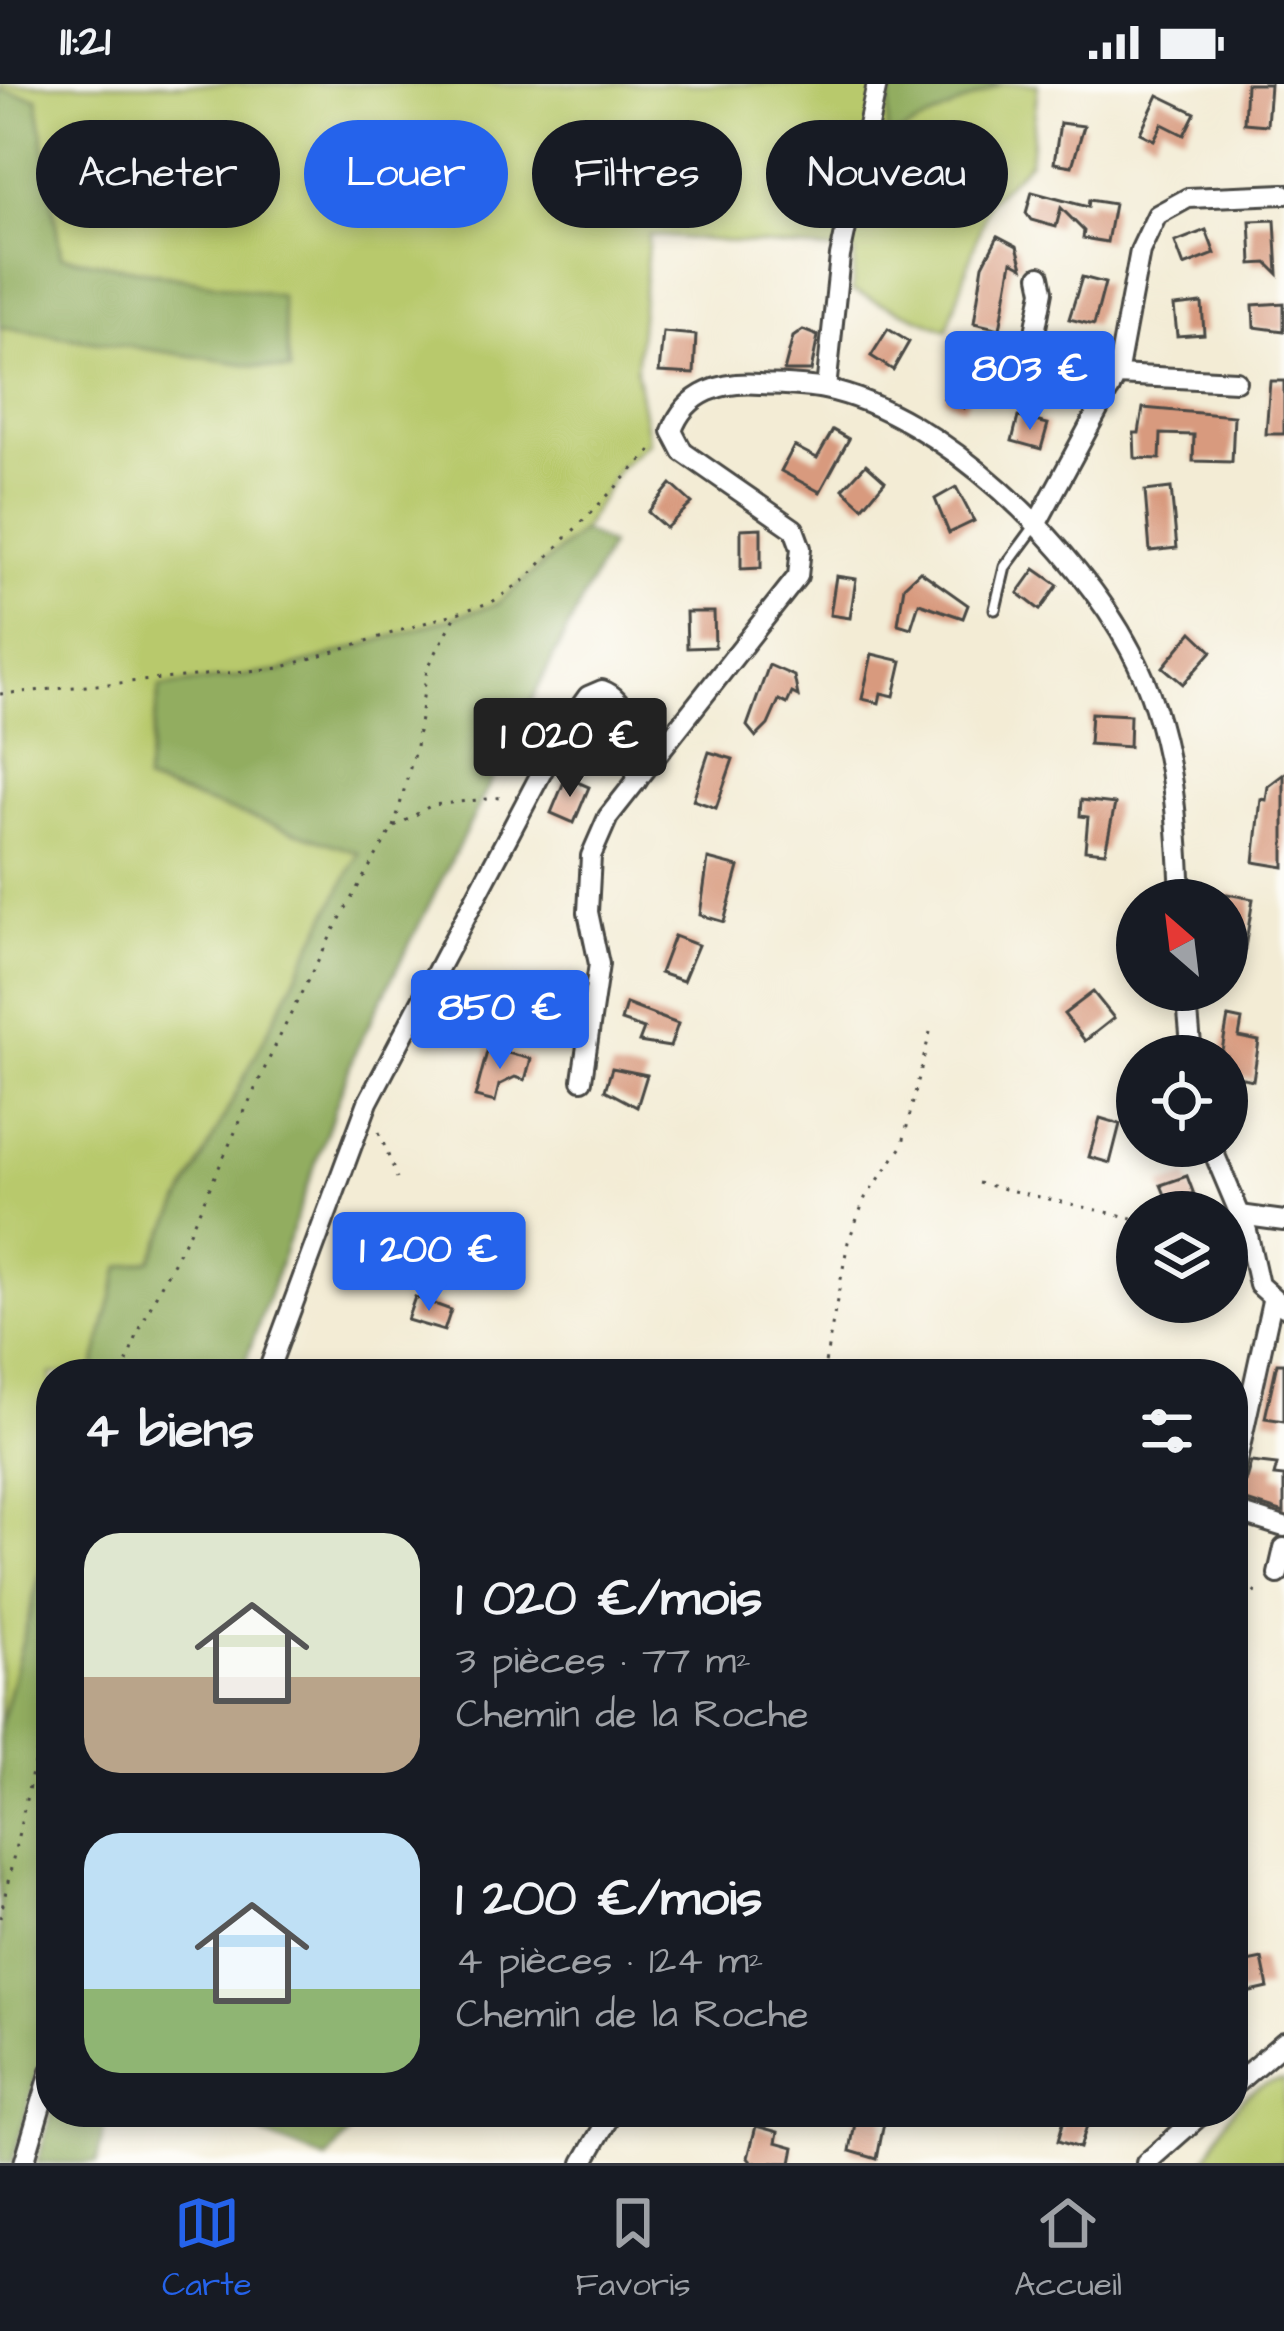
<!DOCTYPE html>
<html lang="fr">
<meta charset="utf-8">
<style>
body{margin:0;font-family:"Architects Daughter",sans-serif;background:#242831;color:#f1f3f6;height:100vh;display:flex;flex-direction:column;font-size:45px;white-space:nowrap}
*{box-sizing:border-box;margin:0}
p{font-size:39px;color:#9ea1a6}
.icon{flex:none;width:66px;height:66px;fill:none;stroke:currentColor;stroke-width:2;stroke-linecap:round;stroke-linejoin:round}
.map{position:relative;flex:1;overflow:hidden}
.sheet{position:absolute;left:36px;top:1275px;width:1212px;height:768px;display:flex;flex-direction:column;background:#171b24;border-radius:48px;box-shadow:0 6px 18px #0003}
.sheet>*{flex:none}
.banner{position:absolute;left:36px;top:36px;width:1212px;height:108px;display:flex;gap:24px}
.needle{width:78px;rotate:332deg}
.tools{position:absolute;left:1116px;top:795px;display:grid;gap:24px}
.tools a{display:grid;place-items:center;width:132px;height:132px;border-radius:50%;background:#171b24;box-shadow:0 6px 18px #0003;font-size:60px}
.price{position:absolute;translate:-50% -102px;padding:0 27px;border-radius:12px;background:#2563eb;color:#fff;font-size:39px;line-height:78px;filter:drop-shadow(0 3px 6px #0008)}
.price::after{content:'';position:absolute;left:50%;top:72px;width:36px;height:27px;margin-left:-18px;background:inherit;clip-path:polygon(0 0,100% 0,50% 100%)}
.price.on{background:#222;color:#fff}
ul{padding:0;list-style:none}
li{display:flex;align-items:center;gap:36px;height:300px;padding:0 48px}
li span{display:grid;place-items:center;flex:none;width:336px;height:240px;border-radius:36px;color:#555}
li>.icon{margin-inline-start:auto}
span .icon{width:144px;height:144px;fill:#fffc;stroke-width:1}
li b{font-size:51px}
h2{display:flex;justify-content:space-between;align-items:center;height:144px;padding:0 48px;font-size:51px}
.pill{padding:0 42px;border-radius:54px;background:#171b24;box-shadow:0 6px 18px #0003;font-size:42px;line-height:108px}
.pill.on{background:#2563eb;color:#fff}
.status{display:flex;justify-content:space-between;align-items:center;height:84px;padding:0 60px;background:#171b24;direction:ltr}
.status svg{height:33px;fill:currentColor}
.tab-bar{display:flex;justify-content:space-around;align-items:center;height:168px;border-top:3px solid #363941;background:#171b24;font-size:33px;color:#9ea1a6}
.tab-bar a{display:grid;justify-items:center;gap:6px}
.tab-bar .on{color:#2563eb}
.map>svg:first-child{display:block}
.green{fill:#b8c96c;stroke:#727a4c;stroke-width:3}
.forest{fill:#92ad60;stroke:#5e6c46;stroke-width:3}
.building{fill:#d89a7e}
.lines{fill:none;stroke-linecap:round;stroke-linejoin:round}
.lane-casing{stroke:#494844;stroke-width:15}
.street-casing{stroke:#494844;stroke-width:24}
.path{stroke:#494844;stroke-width:3;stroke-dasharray:3 9;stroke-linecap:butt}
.lane{stroke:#fff;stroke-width:9}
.street{stroke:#fff;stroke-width:18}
</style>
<div class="status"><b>11:21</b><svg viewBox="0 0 49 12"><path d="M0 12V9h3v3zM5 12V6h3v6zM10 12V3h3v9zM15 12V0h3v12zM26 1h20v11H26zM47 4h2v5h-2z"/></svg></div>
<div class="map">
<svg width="1284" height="2079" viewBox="0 0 1284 2079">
<rect width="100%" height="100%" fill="#fdfcf7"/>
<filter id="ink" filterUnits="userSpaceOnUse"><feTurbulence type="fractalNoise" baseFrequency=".00833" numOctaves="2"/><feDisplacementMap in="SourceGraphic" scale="24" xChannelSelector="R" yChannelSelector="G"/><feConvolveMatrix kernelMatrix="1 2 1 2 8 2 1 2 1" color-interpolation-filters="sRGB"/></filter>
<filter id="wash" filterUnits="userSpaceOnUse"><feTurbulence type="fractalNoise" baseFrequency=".004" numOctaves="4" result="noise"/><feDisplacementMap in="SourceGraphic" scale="48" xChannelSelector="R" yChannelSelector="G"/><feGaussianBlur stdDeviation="2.7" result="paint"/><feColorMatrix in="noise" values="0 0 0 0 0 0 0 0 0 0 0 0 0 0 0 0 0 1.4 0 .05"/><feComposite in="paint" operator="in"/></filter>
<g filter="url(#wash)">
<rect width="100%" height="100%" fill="#f3ecd5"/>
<g class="green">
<polygon points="0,0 891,0 887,55 1001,0 1038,0 1030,77 989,117 947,246 852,207 855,168 649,151 636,286 649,358 619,384 582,447 497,520 281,587 160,603 146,699 360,769 151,1176 120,1184 92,1290 51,1290 51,1448 0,1644 0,243 290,286 280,212 61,172 37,14 0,6"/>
<path d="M 1284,1996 L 1284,2079 L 1204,2079 C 1225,2040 1235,2002 1284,1996 Z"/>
</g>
<g class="forest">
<polygon points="891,0 1001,0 886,56"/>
<polygon points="0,6 37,14 61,172 281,212 290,287 0,243"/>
<polygon points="582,447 610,461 355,968 241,1290 92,1290 120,1183 151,1176 359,769 145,698 160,603 281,587 497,520"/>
<polygon points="51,1448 51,1818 41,1871 51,1898 51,1940 12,2079 0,2079 0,1644"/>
<polygon points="52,2028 107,2028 97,2079 37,2079"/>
<polygon points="207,2028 366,2028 327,2076"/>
</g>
<g id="blocks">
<g class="building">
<polygon points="1246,0 1270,0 1267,41 1244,39"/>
<polygon points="1158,11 1195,29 1184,51 1162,40 1154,56 1140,49"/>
<polygon points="1060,39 1084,42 1072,82 1054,79"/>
<polygon points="1032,108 1088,123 1089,116 1114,120 1107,158 1083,154 1084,147 1061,124 1056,143 1031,136 1026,129"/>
<polygon points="1275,136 1278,190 1267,179 1252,180 1251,156 1250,137"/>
<polygon points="1206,146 1215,170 1184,182 1175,158"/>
<polygon points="998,152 1017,162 1023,183 1012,177 1000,245 974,239 983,181"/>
<polygon points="1082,193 1105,199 1094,241 1069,235"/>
<polygon points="1202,219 1204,250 1177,252 1174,222"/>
<polygon points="1284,219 1284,247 1254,243 1253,221"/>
<polygon points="888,245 909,258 893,286 871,272"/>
<polygon points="803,246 818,252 811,287 784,287 793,253"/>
<polygon points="663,248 696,251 694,290 659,288"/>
<polygon points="958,284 979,293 964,324 944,314"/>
<polygon points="1270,297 1284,297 1284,350 1266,350"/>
<polygon points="1143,324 1234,332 1232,378 1193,377 1194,351 1161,350 1160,375 1135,374 1134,349 1139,349"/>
<polygon points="1018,333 1048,340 1041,365 1012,357"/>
<polygon points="833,346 849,355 820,408 781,387 794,362 817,374"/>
<polygon points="866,380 885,397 863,423 843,405"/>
<polygon points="671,400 692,419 666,444 648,428"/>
<polygon points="956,403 974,437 949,449 935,415"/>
<polygon points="1171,404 1177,464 1150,467 1145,407"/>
<polygon points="761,444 761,484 741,485 741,445"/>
<polygon points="1035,485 1058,501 1040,526 1018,509"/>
<polygon points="920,487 968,521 963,534 919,519 911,544 898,540 904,502"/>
<polygon points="836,492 856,495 850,534 830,531"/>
<polygon points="686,528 714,528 715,563 687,564"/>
<polygon points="1192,548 1212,567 1183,600 1163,583"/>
<polygon points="872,570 902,577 894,612 881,609 879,619 862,615"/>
<polygon points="769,581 794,592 798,612 792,609 787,620 779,616 768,641 756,653 747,642"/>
<polygon points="1091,629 1130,631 1129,663 1089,660"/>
<polygon points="709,668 733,675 716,724 693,716"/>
<polygon points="1284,690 1284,783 1254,778 1261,715 1266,716 1268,702"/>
<polygon points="566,693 589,703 574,739 551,729"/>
<polygon points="1081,716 1115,720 1105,768 1085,766 1088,733 1080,732"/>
<polygon points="708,775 739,783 724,838 700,831"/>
<polygon points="1227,810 1253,815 1244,870 1227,867"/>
<polygon points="674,852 698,861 683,897 660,889"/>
<polygon points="1093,908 1114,934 1085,957 1064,930"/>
<polygon points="626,920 678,940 670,963 639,958 644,945 621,937"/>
<polygon points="1228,933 1242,936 1239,953 1259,957 1253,996 1227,991 1227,972 1221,972"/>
<polygon points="488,964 531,975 525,996 515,993 499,1001 495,1018 475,1013"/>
<polygon points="612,984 647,991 637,1023 605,1006"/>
<polygon points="1100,1034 1120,1040 1110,1079 1089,1073"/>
<polygon points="1187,1092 1198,1121 1172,1128 1161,1101"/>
<polygon points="415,1213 451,1226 444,1247 407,1236"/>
<polygon points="1277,1279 1284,1279 1284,1337 1265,1334"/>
<polygon points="1251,1378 1277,1381 1274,1392 1284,1393 1284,1429 1240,1415"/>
<polygon points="1262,1875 1268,1904 1233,1912 1233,1881"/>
<polygon points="857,2028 886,2028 877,2075 850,2067"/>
<polygon points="1066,2028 1090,2032 1080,2064 1058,2057"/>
<polygon points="756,2042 778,2048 776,2058 794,2063 791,2079 752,2079 748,2074"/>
</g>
</g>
</g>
<g filter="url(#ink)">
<use href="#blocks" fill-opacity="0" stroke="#494844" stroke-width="3"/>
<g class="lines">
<defs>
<polyline id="lane" points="995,525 1005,483 1036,441"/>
<g id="street">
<polyline points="1029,280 1110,305"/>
<polyline points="1021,289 1029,280 1043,207 1040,192"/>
<polyline points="1117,291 1236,297"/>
<polyline points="826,305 840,172 877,0"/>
<polyline points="1036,441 1117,291 1140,167 1157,131 1188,114 1284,110"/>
<polyline points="1186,906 1192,972"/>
<path d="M 582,996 L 599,880 L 588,828 L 591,772 L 608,733 L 798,492 L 801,464 L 794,445 L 683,368 L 672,347 C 686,307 724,297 760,300 C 781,301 804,301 824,305 C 940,328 1078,465 1131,567 C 1172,644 1178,731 1181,816"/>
<polyline points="1211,1062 1247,1147 1259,1201 1284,1223"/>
<polyline points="1240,1131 1284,1137"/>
<path d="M 267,1290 L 368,1018 L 565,644 L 588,612 L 602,606 C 635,618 632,667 637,697"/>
<polyline points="1233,1395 1272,1217"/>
<polyline points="1233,1427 1284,1443"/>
<polyline points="1278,1490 1284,1464"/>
<polyline points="1233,2002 1284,1958"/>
<polyline points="24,2079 51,1987"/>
<polyline points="583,2079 612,2028"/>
<polyline points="1146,2079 1204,2028"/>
</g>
</defs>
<use href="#lane" class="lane-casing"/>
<use href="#street" class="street-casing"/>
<g class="path">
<polyline points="0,610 280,584 492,518 525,496 656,362"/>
<polyline points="394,743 416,662 427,585 457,530"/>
<polyline points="379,1048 397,1094"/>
<polyline points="978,1099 1137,1135"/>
<path d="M 123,1290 C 143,1226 174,1182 201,1123 C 259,995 318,864 393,744 L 432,721 L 505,713"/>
<polyline points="823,1290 848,1158 865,1114 902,1063 930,948"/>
<polyline points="1233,1521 1264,1503"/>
<polyline points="0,1834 51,1602"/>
</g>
<use href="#lane" class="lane"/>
<use href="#street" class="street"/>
</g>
</g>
</svg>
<div class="tools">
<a><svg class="needle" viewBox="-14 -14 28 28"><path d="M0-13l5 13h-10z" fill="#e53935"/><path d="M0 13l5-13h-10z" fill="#9ea1a6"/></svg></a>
<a><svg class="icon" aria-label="locate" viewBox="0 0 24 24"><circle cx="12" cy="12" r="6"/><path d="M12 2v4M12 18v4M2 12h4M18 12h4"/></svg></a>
<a><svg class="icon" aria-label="layers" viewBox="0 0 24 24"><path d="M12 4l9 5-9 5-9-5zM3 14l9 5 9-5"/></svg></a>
</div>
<b class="price" style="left:1030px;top:349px">803 €</b>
<b class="price on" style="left:570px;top:716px">1 020 €</b>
<b class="price" style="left:500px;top:988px">850 €</b>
<b class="price" style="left:429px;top:1230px">1 200 €</b>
<div class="banner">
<a class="pill">Acheter</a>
<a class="pill on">Louer</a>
<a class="pill">Filtres</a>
<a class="pill">Nouveau</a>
</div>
<section class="sheet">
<h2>4 biens<svg class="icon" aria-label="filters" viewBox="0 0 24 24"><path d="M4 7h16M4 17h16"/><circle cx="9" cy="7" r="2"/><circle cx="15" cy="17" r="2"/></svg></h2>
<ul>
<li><span style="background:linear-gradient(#dfe7d0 60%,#b9a48a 0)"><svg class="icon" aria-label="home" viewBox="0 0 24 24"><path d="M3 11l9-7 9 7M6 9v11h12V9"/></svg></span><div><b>1 020 €/mois</b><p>3 pièces · 77 m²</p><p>Chemin de la Roche</p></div></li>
<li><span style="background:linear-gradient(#bfe0f5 65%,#8fb573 0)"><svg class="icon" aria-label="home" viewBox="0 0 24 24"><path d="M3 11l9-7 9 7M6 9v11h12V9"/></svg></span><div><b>1 200 €/mois</b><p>4 pièces · 124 m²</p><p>Chemin de la Roche</p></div></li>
</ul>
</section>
</div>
<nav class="tab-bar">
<a class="on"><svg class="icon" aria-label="map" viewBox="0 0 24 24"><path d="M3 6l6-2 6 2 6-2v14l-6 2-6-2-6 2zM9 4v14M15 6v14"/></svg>Carte</a>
<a><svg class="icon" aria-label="saved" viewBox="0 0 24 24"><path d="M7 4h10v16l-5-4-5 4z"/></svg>Favoris</a>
<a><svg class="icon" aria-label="home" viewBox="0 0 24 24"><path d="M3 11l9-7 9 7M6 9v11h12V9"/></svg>Accueil</a>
</nav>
